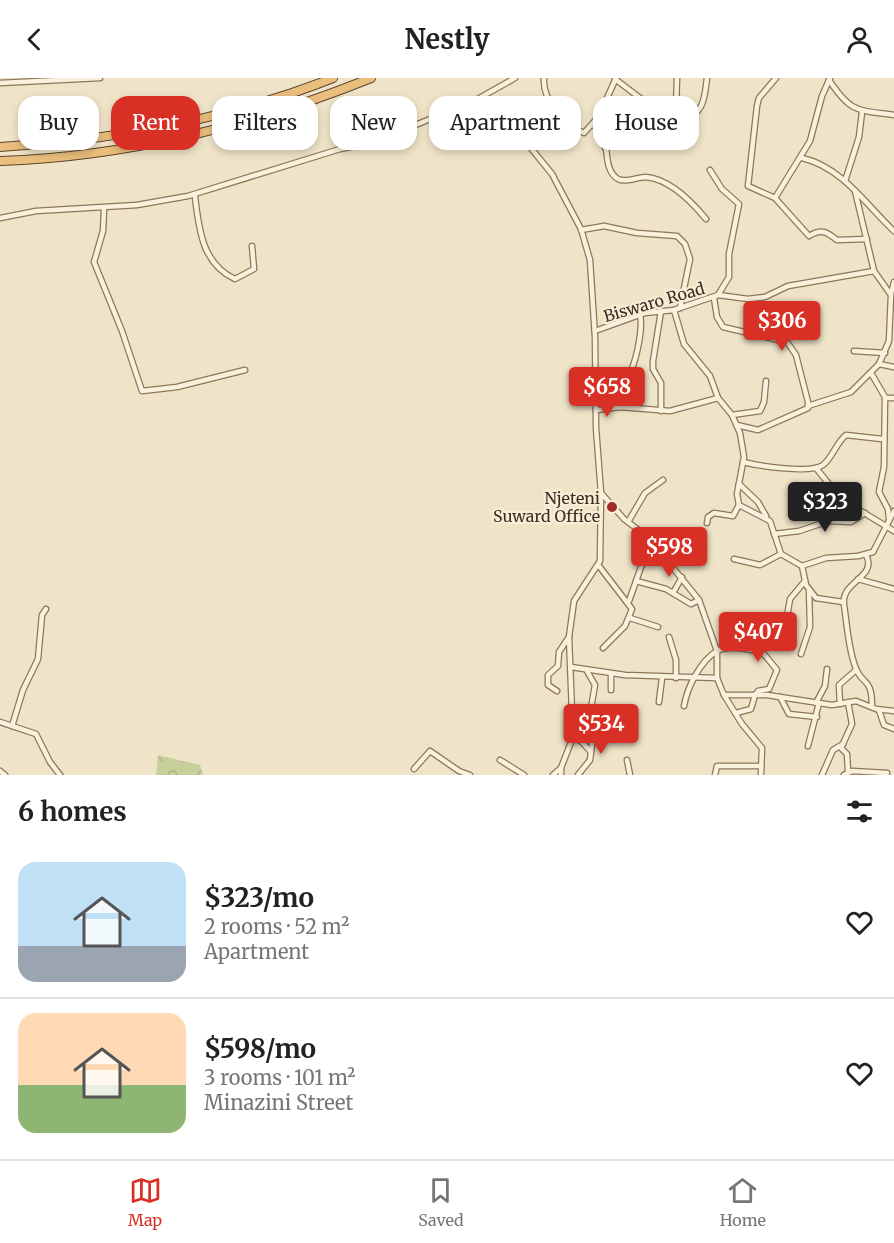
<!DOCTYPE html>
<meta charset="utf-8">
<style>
body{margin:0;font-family:Merriweather,serif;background:#f6f6f6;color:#222;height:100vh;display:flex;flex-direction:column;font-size:22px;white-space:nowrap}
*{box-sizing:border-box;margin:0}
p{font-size:20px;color:#767676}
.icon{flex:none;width:33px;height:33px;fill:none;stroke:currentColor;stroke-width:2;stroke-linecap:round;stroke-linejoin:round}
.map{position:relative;height:697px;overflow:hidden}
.sheet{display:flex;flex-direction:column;background:#fff;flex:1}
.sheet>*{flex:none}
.top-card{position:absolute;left:18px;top:18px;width:858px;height:54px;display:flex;gap:12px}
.price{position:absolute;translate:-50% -51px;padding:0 14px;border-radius:6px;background:#d93025;color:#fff;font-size:20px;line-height:39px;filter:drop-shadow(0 2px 3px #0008)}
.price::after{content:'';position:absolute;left:50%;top:36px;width:18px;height:14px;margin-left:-9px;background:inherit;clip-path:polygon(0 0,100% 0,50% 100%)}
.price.current{background:#222;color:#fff}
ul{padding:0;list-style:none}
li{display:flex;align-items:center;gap:18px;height:150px;padding:0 18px}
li+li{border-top:2px solid #e0e0e0}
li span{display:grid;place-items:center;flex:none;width:168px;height:120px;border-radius:18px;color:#555}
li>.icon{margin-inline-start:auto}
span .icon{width:72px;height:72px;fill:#fffc;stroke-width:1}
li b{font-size:26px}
h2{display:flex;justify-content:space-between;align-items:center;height:72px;padding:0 18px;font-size:26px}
.chip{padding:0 21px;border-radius:18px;background:#fff;box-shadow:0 3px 9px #0003;font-size:21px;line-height:54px}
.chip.current{background:#d93025;color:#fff}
header{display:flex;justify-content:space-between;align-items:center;height:78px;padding:0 18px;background:#fff;font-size:27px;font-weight:700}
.dock{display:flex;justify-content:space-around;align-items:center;height:84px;border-top:2px solid #e0e0e0;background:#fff;font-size:16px;color:#767676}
.dock a{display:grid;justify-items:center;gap:3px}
.dock .current{color:#d93025}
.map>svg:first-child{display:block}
.park{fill:url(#park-crowns)}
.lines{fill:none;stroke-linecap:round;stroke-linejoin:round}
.minor-casing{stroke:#8d765c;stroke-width:7}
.trunk-casing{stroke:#5b4430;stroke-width:10}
.minor{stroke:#faf1dc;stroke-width:4.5}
.trunk{stroke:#eabe7c;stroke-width:8}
.poi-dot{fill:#9e2a2b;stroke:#f7eed8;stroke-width:2}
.labels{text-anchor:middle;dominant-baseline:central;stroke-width:4.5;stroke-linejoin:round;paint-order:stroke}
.street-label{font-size:16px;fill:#3d2e20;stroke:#f7eed8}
.poi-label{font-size:16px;fill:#3d2e20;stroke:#f7eed8;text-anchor:end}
</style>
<header><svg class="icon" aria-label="back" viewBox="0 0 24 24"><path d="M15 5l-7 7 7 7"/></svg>Nestly<svg class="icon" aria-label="person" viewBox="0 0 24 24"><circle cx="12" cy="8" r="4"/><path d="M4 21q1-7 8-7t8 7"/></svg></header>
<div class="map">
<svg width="894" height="697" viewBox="0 0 894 697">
<defs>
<pattern id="park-crowns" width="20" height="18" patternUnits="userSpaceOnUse" patternTransform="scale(1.5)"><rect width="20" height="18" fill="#c9cf9b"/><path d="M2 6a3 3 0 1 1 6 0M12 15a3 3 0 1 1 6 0" fill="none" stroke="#aeb285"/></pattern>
</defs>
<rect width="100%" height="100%" fill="#f0e4c8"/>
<polygon class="park" points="158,677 200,687 203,697 156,697"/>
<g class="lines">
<defs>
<g id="minor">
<path d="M 544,0 C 542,22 565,47 584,55 L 599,38 L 616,0"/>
<path d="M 677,0 L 676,30 L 681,37 C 704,42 705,16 707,0"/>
<path d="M 776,0 L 759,20 L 757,28 L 748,108 L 775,120 L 809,158 C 821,150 827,154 837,162 L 867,161"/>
<polyline points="615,1 648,26 676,30"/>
<path d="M 829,2 C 851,35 857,32 894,37"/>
<polyline points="0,5 100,0"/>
<polyline points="476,22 495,40 517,53 552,96 581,151 590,182 595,259 596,350 601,415 600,483 574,523 569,559 573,659 561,690 561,697"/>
<path d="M 593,47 C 597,50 601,53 603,57 C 609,68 603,92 618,101 C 625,105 638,99 646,99 C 669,101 692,124 706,141"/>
<polyline points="517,53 551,26"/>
<polyline points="605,70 614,65 630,48"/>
<path d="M 802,80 C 842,89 866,127 894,153"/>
<polyline points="845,103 859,59 862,34"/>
<path d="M 195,119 C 199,151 202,186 235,201 L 254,191 L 252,168"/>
<polyline points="775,120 810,63 822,18 830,0"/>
<polyline points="104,131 103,153 94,184 122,253 142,313 177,309 245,292"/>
<polyline points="0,140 36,133 137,127 188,118 340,71 372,65 476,22 515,0"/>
<polyline points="581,152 604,148 637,155 677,158 685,166 690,181 680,230"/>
<polyline points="891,216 894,204"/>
<polyline points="718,217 748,221 765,219 788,208 874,193"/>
<polyline points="714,220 717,239 723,249 787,264 796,277 808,324 808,330 758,352 737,347"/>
<polyline points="674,232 684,266 710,298 718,320 732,337 740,355 744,379 737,416 739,427 770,443 781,476 802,488 826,480 858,478 873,474 894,433"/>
<polyline points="661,233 653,283 653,291 661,305 661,333"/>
<polyline points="595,253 645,235 674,232 718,217 729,199 729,176 739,126 722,111 710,92"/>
<polyline points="854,273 885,275"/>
<polyline points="879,286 894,289"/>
<polyline points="871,295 885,319 884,389 879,414 888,431 889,441"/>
<path d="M 596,305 C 604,304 617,305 624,301 C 636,294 643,249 640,237"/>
<polyline points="885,320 894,320"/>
<polyline points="808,328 851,314 879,286 889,263 891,217 874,193 855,113"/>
<polyline points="596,332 621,329 670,333 718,320"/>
<polyline points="732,337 760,333 764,324 766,303"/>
<path d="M 743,384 C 759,388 811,396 823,387 C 833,379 836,365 846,357 L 882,361"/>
<polyline points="816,390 841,421 894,453"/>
<polyline points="739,406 758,424 766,438"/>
<polyline points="601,415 624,441 648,459 699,522 717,573 717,600 724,617 742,646 762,670 761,697"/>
<polyline points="628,444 645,415 663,402"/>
<polyline points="707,445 708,439 714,435 733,438 739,427"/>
<polyline points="774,456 799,453 829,443 851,444 865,435"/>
<path d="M 866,477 C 878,500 840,503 844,527 C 847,546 848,569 855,588 C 862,609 872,597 872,629"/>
<polyline points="734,481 760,487 781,476"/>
<polyline points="599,488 632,531 625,548 603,570"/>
<polyline points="802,488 806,507 816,520 843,524"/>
<polyline points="858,501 894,511"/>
<polyline points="636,503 666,511 691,526 699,522"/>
<polyline points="673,515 682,499"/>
<polyline points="629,523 641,489 656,468"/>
<polyline points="630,540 658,549"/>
<polyline points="785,550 790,521 805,503"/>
<polyline points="669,559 676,582 676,600"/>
<polyline points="801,576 810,549 809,511"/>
<polyline points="571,589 625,597 717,600"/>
<polyline points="611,596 611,612"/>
<polyline points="557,613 548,607 548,597 558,588 559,574 569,559"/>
<polyline points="724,617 767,617 832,627 856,623 876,631 894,633"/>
<polyline points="780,619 789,636 817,639"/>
<polyline points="659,624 662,600"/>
<polyline points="848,624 852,646 841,670 847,676 848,693"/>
<polyline points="816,625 825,608 827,591"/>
<polyline points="840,626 839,607 856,592"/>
<path d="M 684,628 C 687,610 700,583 717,573 C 729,566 751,572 763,575 L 777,592 L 769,611 L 758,613 L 755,617"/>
<polyline points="879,632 884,647 894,651"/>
<polyline points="736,635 751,631 755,617"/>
<polyline points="0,644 36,656 50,684 60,697"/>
<polyline points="12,648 23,612 38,581 42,537 46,531"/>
<polyline points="573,659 582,664 590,673"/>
<polyline points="808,668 819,625"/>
<polyline points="500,682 524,697"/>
<polyline points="627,682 630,697"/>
<polyline points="414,691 430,673 459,693 470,697"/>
<polyline points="0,693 5,697"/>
<polyline points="553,697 561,690"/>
<polyline points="578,697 590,682 593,659 591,630 595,607 587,593"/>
<polyline points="715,697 717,688 761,688"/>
<polyline points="822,697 833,672 843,666"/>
<polyline points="844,697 852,693 887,695"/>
</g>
<g id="trunk">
<path d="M 0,69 C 113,62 227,42 333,0"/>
<path d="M 0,83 C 126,79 255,47 371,0"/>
</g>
</defs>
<use href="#minor" class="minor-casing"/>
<use href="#trunk" class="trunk-casing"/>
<use href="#minor" class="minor"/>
<use href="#trunk" class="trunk"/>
</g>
<circle class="poi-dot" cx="612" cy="429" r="6"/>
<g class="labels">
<g class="street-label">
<text transform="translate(654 224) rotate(-16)">Biswaro Road</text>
</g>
<g class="poi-label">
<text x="600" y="420">Njeteni<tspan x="600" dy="18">Suward Office</tspan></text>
</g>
</g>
</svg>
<b class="price" style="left:782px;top:274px">$306</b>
<b class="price" style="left:607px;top:340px">$658</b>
<b class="price current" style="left:825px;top:455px">$323</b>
<b class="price" style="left:669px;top:500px">$598</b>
<b class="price" style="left:758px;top:585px">$407</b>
<b class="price" style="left:601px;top:677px">$534</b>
<div class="top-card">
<a class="chip">Buy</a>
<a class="chip current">Rent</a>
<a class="chip">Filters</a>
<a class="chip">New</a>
<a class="chip">Apartment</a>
<a class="chip">House</a>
</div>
</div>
<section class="sheet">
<h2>6 homes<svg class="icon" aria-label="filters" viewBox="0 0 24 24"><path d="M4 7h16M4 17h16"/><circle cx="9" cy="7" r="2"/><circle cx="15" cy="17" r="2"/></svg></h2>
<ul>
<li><span style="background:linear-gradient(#bfe0f5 70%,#9aa5b1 0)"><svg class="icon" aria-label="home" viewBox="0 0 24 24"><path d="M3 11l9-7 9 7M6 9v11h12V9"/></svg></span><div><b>$323/mo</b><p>2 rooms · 52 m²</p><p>Apartment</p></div><svg class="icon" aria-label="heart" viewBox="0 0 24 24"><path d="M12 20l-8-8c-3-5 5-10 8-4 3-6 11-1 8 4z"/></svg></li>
<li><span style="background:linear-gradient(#ffd9b3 60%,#8fb573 0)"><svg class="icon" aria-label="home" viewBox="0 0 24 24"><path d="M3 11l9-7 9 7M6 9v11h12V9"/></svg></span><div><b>$598/mo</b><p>3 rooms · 101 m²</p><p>Minazini Street</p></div><svg class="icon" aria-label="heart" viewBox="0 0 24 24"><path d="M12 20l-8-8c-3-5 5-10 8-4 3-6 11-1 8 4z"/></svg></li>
</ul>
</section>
<nav class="dock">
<a class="current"><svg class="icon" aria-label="map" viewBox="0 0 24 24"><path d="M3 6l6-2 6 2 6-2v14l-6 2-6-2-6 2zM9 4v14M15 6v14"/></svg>Map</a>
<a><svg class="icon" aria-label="saved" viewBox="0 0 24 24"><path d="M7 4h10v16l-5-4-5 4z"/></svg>Saved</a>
<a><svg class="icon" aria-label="home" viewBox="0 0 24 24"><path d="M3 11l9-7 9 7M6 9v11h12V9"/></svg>Home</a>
</nav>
